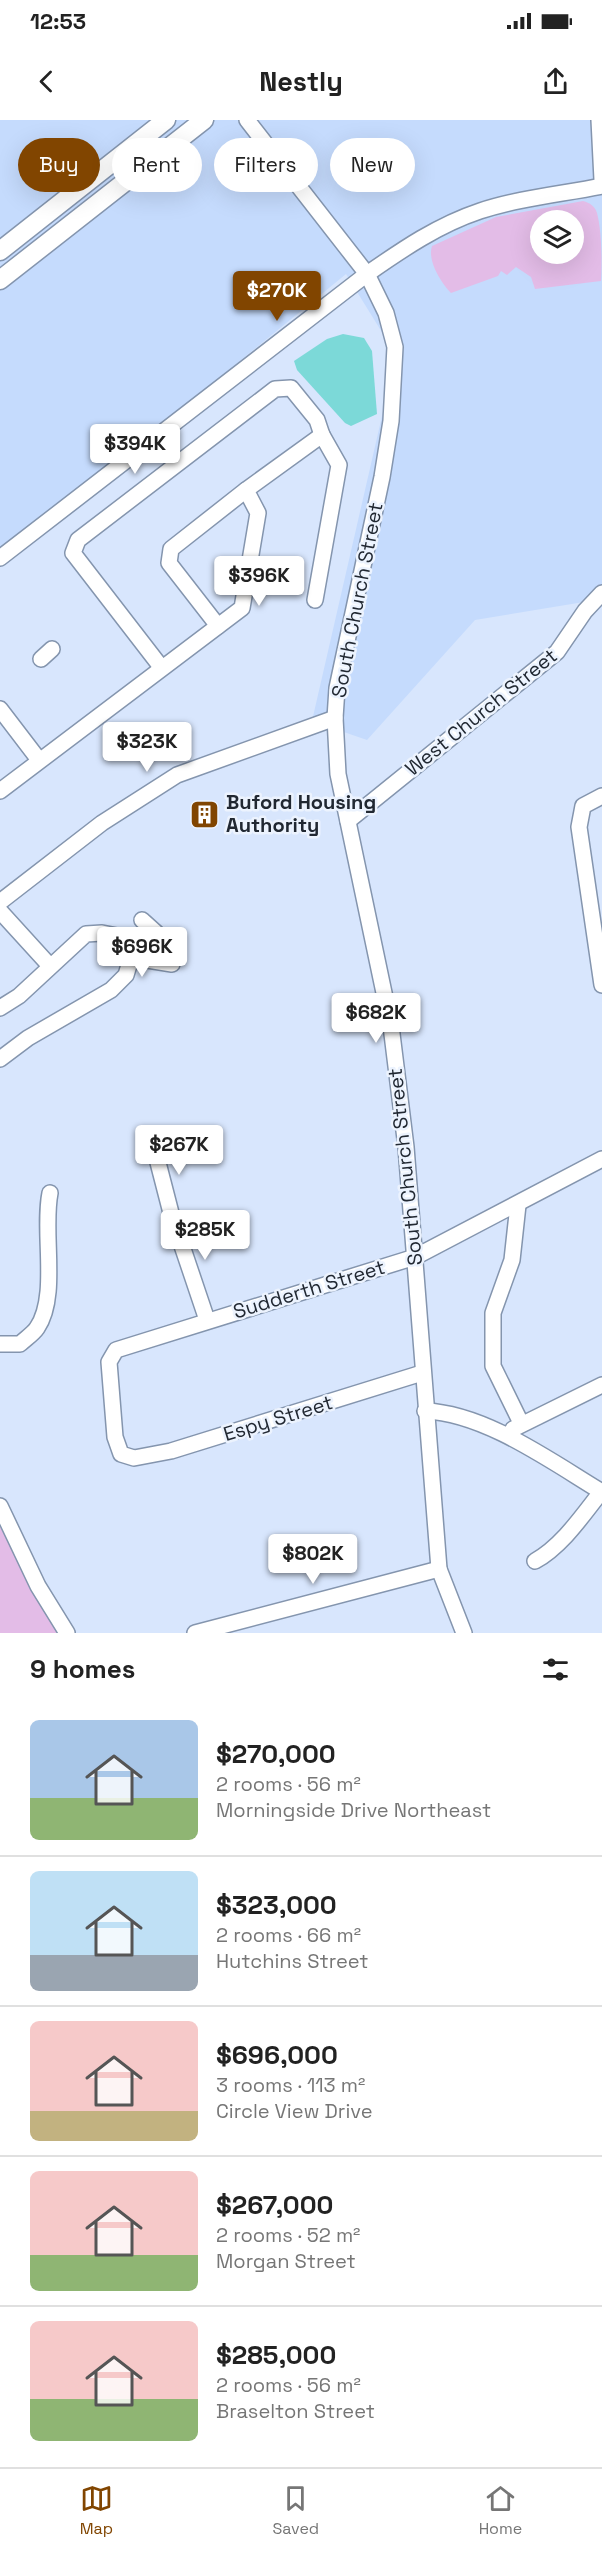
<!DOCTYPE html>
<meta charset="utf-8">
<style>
body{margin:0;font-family:"Space Grotesk",sans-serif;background:#f6f6f6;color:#222;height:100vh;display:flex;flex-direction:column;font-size:22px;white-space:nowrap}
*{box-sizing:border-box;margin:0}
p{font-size:20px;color:#767676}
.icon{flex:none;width:33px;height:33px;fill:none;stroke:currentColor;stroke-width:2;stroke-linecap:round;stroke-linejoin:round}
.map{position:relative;height:1513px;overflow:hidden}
.panel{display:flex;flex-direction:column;background:#fff;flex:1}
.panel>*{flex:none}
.guide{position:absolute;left:18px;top:18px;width:567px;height:54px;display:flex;gap:12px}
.tools{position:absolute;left:530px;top:90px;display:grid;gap:12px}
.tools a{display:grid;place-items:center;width:54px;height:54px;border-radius:50%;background:#fff;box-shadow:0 6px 24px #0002;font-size:30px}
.price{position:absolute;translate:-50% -51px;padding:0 14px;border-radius:6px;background:#fff;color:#222;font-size:20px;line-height:39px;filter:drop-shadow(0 2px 3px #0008)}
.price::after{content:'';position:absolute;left:50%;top:36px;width:18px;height:14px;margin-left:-9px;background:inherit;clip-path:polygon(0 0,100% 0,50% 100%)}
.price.on{background:#814500;color:#fff}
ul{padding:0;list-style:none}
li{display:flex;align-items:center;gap:18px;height:150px;padding:0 30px}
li+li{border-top:2px solid #e0e0e0}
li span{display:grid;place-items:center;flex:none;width:168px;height:120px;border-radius:9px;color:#555}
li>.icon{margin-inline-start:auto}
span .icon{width:72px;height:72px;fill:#fffc;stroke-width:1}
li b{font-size:26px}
h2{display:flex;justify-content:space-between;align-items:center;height:72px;padding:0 30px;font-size:26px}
.chip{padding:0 21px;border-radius:27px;background:#fff;box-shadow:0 6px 24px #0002;font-size:21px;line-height:54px}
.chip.on{background:#814500;color:#fff}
.status{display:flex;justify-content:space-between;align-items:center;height:42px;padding:0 30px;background:#fff;direction:ltr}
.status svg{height:16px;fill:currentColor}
header{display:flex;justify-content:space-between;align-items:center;height:78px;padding:0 30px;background:#fff;font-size:27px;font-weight:600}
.tab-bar{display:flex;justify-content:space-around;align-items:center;height:84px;border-top:2px solid #e0e0e0;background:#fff;font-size:16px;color:#767676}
.tab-bar a{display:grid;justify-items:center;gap:3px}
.tab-bar .on{color:#814500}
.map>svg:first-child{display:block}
.built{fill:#c5dbfd;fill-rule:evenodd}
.green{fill:#e3bce7;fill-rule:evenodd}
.water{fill:#7cd9d8}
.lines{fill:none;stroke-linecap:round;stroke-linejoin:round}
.minor-casing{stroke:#8495ae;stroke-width:18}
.major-casing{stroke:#8495ae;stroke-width:21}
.minor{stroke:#fff;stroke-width:15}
.major{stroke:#fff;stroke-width:18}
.labels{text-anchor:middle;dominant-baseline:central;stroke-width:5;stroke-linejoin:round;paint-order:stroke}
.street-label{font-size:20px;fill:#212832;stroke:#ecf3fe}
.poi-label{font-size:20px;font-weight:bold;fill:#212832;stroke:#ecf3fe;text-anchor:start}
</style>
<div class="status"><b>12:53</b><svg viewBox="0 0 49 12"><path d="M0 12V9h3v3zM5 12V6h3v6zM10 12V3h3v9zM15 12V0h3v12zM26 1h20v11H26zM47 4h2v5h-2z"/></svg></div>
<header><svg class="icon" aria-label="back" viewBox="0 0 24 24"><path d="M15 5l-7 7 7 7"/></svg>Nestly<svg class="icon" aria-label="share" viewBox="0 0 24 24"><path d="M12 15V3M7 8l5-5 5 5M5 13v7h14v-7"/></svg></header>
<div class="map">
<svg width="602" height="1513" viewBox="0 0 602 1513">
<rect width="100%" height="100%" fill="#d8e6fd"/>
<path class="built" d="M 0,0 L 602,0 L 602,479 L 475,500 L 367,620 L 312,601 L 396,235 L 346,154 L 0,438 ZM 540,100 L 573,100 L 573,134 L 540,134 Z"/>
<g class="green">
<path d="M 583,81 C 590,83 595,86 597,93 C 602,112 602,143 601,161 L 535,169 L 531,157 L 516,147 L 507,155 L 501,151 L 498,156 L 451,173 C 441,163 427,140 432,126 L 496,97 ZM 540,100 L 573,100 L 573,134 L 540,134 Z"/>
<polygon points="0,1407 57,1513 0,1513"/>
</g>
<polygon class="water" points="343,214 364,218 372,231 377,294 351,306 345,303 297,250 294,241 327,219"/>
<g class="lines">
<defs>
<g id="minor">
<polyline points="247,0 367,154 386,193 395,227 391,301 382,357 337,568 335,598 338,654 391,906 406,1027 439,1449 464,1513"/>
<polyline points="599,0 602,60"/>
<path d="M 0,438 L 367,154 C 403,129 438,105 480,91 C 519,78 562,74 602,66"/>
<polyline points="218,506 169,443 171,429 246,370"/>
<polyline points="41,539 52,529"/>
<polyline points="161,547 73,433 78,420 275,269 291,268 317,300 322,315"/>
<polyline points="0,589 39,640"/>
<polyline points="0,671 242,488 258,393 246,370 322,315 339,345 315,480"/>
<polyline points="602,676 583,686 579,707 602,865"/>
<polyline points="348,701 557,532 585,491 602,473"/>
<polyline points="0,782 102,703 177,655 335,598"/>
<polyline points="0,791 50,846"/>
<polyline points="129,837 172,844 173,828 142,800"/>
<polyline points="0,888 19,876 86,814 102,813 117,816 128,828 129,845 126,855 111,870 28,918 0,939"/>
<polyline points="154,1027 171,1093 207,1200"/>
<polyline points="518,1085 512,1140 493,1193 493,1246 521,1303"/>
<path d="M 0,1224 L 20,1224 C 25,1219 33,1214 37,1208 C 59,1176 42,1112 50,1073"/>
<polyline points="422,1253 171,1331 134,1338 121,1334 115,1317 109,1242 116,1230 415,1137 602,1039"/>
<path d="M 425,1291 C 485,1293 552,1342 602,1372"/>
<polyline points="513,1309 602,1265"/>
<polyline points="0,1386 38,1466 67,1513"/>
<path d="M 535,1441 C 562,1426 582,1396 601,1372"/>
<polyline points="195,1513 439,1449"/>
</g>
<g id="major">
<polyline points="0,131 166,0"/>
<polyline points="0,160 204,0"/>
</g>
</defs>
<use href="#minor" class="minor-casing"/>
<use href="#major" class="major-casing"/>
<use href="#minor" class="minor"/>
<use href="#major" class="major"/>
</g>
<defs>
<symbol id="building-square" viewBox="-11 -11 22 22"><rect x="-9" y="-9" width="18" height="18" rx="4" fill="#814500" stroke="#ecf3fe"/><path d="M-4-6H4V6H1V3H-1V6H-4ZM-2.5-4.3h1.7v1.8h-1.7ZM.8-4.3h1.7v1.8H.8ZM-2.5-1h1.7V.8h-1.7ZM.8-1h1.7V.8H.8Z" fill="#fff"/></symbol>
</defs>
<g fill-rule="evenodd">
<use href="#building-square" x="188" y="678" width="33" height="33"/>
</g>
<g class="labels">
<g class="street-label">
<text transform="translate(357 480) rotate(-79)">South Church Street</text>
<text transform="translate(481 592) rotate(-39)">West Church Street</text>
<text transform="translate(405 1047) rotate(-96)">South Church Street</text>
<text transform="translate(309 1169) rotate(-17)">Sudderth Street</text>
<text transform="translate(278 1298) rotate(-17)">Espy Street</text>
</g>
<g class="poi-label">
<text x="226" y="682">Buford Housing<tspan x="226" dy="23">Authority</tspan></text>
</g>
</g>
</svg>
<div class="tools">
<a><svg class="icon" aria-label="layers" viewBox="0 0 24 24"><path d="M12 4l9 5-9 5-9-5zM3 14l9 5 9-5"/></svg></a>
</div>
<b class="price on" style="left:277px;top:202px">$270K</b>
<b class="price" style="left:135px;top:355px">$394K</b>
<b class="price" style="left:259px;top:487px">$396K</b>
<b class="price" style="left:147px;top:653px">$323K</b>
<b class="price" style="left:142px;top:858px">$696K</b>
<b class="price" style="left:376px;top:924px">$682K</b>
<b class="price" style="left:179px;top:1056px">$267K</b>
<b class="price" style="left:205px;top:1141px">$285K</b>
<b class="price" style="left:313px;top:1465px">$802K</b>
<div class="guide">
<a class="chip on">Buy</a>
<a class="chip">Rent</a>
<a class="chip">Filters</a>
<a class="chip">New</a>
</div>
</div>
<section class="panel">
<h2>9 homes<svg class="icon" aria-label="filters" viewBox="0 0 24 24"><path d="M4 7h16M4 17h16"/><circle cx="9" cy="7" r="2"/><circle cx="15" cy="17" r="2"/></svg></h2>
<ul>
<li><span style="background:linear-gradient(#a9c7e8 65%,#8fb573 0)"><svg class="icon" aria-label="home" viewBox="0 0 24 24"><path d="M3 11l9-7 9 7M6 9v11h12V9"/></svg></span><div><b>$270,000</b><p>2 rooms · 56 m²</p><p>Morningside Drive Northeast</p></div></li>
<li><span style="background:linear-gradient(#bfe0f5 70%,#9aa5b1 0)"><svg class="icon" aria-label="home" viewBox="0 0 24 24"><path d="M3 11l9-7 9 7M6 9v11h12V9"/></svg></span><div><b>$323,000</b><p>2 rooms · 66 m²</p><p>Hutchins Street</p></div></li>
<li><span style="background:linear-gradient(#f6c9c9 75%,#c2b280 0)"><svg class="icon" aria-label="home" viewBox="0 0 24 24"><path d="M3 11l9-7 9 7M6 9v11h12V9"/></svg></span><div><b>$696,000</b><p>3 rooms · 113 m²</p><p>Circle View Drive</p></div></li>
<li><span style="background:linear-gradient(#f6c9c9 70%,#8fb573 0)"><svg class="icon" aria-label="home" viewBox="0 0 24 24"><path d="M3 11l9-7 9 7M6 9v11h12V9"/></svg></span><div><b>$267,000</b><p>2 rooms · 52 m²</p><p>Morgan Street</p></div></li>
<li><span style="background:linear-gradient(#f6c9c9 65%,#8fb573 0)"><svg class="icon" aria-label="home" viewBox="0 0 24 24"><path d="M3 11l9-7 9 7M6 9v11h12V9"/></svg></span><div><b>$285,000</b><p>2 rooms · 56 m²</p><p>Braselton Street</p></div></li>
</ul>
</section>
<nav class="tab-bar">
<a class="on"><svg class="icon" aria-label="map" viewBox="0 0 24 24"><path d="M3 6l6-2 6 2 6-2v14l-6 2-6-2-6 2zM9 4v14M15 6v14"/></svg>Map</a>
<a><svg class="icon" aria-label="saved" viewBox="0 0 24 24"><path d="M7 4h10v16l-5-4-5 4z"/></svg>Saved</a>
<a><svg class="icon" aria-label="home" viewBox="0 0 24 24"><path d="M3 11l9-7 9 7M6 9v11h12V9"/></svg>Home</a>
</nav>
